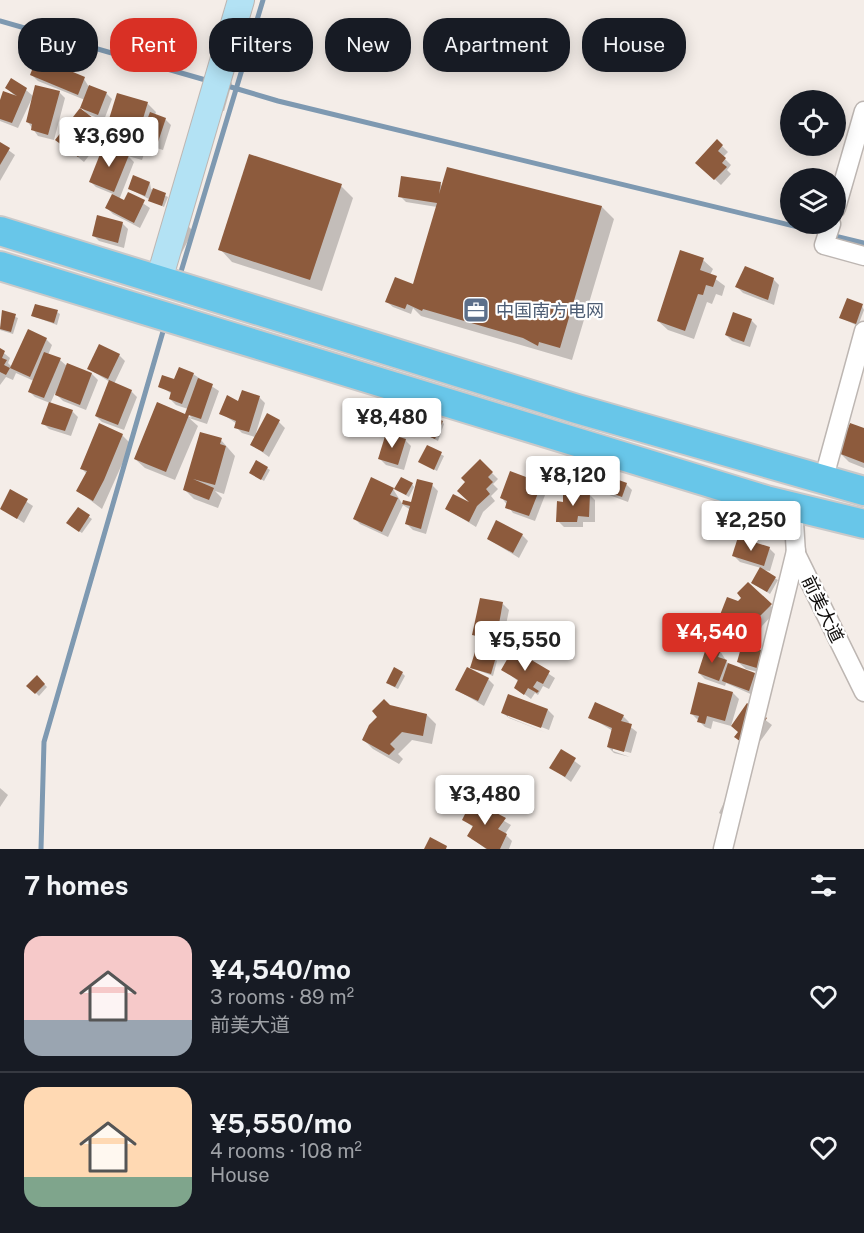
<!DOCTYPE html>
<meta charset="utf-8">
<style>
body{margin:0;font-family:"Public Sans","Noto Sans SC",sans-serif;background:#20242c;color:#f1f3f6;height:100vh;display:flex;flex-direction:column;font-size:22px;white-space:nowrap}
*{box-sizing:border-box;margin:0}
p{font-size:20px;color:#9ea1a6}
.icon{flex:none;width:33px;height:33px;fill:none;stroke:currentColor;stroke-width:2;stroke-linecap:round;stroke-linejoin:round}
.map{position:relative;height:849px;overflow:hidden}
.drawer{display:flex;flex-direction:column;background:#171b24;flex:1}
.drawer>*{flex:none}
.hud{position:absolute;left:18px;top:18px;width:828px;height:54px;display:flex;gap:12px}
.controls{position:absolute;left:780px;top:90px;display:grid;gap:12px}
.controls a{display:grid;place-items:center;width:66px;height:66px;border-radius:50%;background:#171b24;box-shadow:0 3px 15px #0003;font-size:30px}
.price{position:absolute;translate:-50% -51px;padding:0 14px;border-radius:6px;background:#fff;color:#222;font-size:20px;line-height:39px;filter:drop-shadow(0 2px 3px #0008)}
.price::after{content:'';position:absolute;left:50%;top:36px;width:18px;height:14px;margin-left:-9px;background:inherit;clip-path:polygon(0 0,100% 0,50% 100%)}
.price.current{background:#d93025;color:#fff}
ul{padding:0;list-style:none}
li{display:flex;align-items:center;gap:18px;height:150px;padding:0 24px}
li+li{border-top:2px solid #363941}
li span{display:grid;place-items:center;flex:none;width:168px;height:120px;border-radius:18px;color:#555}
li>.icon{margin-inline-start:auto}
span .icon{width:72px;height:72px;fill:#fffc;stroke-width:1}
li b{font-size:26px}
h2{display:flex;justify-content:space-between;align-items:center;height:72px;padding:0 24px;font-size:26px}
.pill{padding:0 21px;border-radius:24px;background:#171b24;box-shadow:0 3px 15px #0003;font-size:21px;line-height:54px}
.pill.current{background:#d93025;color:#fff}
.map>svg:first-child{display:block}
.shadow{fill:#0003}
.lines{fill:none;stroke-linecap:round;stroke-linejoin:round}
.stream{stroke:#7e99b1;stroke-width:5}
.building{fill:#8d5b3d}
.street-casing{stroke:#bdb6b2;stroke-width:21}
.secondary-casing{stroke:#bdb6b2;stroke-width:28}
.primary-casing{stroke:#cac9c9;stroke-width:32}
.street{stroke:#fff;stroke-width:18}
.secondary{stroke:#b3e2f4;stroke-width:26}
.primary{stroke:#68c6e9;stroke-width:28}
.labels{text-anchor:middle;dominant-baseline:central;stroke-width:4.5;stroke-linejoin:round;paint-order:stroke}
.service-label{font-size:18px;fill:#4e5e75;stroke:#fff;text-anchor:start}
.street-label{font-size:18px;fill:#0d0b09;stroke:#fff}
</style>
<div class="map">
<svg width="864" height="849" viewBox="0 0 864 849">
<rect width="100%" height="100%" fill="#f4ede8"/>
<g class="shadow">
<polygon points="38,59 84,79 89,87 106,93 112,99 104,120 87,114 82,108 85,100 38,81 32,75"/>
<polygon points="206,72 226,77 232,83 224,111 204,106 198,100"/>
<polygon points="7,88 26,90 33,96 18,128 0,121 0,104 14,95"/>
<polygon points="59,92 65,98 54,140 38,136 27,121"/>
<polygon points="147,103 156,112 155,115 165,119 171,125 163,150 147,145 142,160 128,156 134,162 119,200 124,202 129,194 150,208 140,228 113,214 107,208 113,194 96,187 90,181 106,144 104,142 106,134 84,162 57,140 101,126 107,132"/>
<polygon points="717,141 728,152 723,157 731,165 727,170 731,174 721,185 697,162"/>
<polygon points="0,144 15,155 0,181"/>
<polygon points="448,169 602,207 614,219 572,360 421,316 413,308 411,314 393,307 387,302 414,286 437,207 406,202 400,196 440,184 443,187"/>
<polygon points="150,183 151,189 168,197 164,207 130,189"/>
<polygon points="341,186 353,198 322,291 232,262 220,249"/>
<polygon points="122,223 128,229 124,248 99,241 93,235"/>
<polygon points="187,225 193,231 181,254 170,248"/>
<polygon points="703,260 713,269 710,275 725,286 722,296 716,294 712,304 707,302 694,339 668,330 658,321"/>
<polygon points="773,279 779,285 774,305 743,293 737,287"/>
<polygon points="862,306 864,310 858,326 841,318"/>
<polygon points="3,312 18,318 13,334 0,330"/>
<polygon points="57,312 60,314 57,325 33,316"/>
<polygon points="751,320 757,326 750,347 732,341 726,335"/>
<polygon points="46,339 52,345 48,355 60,360 68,367 92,374 98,380 86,410 63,401 55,393 50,404 72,411 78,417 71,436 49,429 43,423 50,403 35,397 29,391 34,381 16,373 13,380 6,377 0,385 0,350 10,358 8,363 12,367"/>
<polygon points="119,355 125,361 114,384 131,391 137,397 124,430 102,422 96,416 110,382 89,369"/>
<polygon points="193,374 219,391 207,424 189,418 198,426 175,480 145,468 135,459 158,404 192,418 187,413 188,409 176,405 170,399 172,394 160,386"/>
<polygon points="259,397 265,403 256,433 279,422 285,428 269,457 251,444 255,437 242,433 236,427 237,424 221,413 239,403"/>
<polygon points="442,422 444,424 438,441 425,434"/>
<polygon points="864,430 864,468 849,462 840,453"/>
<polygon points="122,435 131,444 102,509 78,491 87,474 82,469"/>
<polygon points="221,440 235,456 224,494 215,491 222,498 218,508 194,499 184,489"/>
<polygon points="405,440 411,446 404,470 386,465 380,459"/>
<polygon points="427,447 444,456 437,471 420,462"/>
<polygon points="480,461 498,479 493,484 498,489 491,496 495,501 483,512 476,527 447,509 474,506"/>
<polygon points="267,468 270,470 264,481 251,473"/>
<polygon points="412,484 414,487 409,497 396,490"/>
<polygon points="541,484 547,490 535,521 513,513 502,498"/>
<polygon points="626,484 632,490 628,502 604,493 598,488"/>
<polygon points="432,485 438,491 426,534 413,530 407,524 409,509 403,505 404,502 412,504"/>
<polygon points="393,489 403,505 388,537 360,524 354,518"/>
<polygon points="10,491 33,506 24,523 1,508"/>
<polygon points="589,494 595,500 595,522 583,522 583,527 564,527 558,521 564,503"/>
<polygon points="721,495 742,506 732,536 716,530 710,524"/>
<polygon points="78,509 92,519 82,533 71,526"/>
<polygon points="522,535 528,541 519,558 488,539"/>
<polygon points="769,548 775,554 770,571 761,570 778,580 770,594 755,585 761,568 740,562 734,556"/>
<polygon points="748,584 776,611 762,626 757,639 725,626 719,620 739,603"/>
<polygon points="503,604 509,610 502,645 480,641 474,635"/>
<polygon points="743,646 766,674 746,669 738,662"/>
<polygon points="514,651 555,678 549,689 543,686 538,695 535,693 531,699 516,688 519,682 503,669"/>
<polygon points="720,651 729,665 755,674 761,680 755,696 726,683 725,686 705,679 699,673"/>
<polygon points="495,659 497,661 493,676 472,668"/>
<polygon points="402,673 405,676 398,689 390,685"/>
<polygon points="37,677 47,687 39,696 29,686"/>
<polygon points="488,679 494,685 484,706 457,690"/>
<polygon points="733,693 739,699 731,726 713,721 711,729 705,727 691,713"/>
<polygon points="509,695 548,710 554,716 549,730 508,714 508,717 547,733 509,718 503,713"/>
<polygon points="747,706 772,725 753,751 739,733"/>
<polygon points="390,707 427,715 436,724 432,744 412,740 398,754 403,759 399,764 373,749 364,740"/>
<polygon points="623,716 629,722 628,725 637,732 631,753 613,748 613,751 630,757 614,753 608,747 613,731 590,717"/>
<polygon points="561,751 581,766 571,782 551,767"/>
<polygon points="0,788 8,795 0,807"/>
<polygon points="726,798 737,803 733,821 719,813"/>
<polygon points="473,802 511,825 505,834 512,841 509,849 486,849 469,836 474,828 464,820"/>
</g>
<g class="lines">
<g class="stream">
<polyline points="0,21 209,81"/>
<polyline points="224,85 278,101 864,243"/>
<polyline points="180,275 263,0"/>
<polyline points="41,849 44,742 164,328"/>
</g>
</g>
<g class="building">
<polygon points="37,57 85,77 78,95 30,75"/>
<polygon points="11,78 27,88 12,123 0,119 0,100 3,91 17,96 5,88"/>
<polygon points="35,85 60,91 48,135 31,130 32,124 26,122"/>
<polygon points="89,85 107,92 98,115 80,108"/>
<polygon points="117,93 148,102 133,152 102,142"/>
<polygon points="80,108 102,125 78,157 55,140"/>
<polygon points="150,112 166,118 157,145 140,139"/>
<polygon points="717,139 723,145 718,151 726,158 722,163 727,167 714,180 695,163"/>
<polygon points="0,142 10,148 0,165"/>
<polygon points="104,144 129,155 114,192 89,182"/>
<polygon points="249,154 342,184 310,280 218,250"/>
<polygon points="447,167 602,206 560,348 539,342 538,346 523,338 423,309 422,311 407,304 405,309 385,302 395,277 413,284 437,203 398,197 401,176 441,182 439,194"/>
<polygon points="133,175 150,182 145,196 128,189"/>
<polygon points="153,188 166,193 162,206 148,201"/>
<polygon points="128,192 145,200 134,223 105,208 112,194 124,200"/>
<polygon points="97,215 123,222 118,243 92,236"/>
<polygon points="680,250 704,258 700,270 717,276 713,287 706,285 703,295 698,294 685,331 657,321"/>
<polygon points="745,266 774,278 768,300 735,287"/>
<polygon points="847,298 863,304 856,324 839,318"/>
<polygon points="35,304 58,310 54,323 31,316"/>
<polygon points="2,310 16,314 11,332 0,329"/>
<polygon points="733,312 752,319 744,342 725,335"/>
<polygon points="28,329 47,338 30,377 10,368"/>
<polygon points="99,344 120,354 108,379 87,369"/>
<polygon points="0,348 5,351 2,358 7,360 4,365 10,368 6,375 0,372"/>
<polygon points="44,352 61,358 44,398 28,392"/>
<polygon points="67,363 92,373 80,405 55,395"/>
<polygon points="179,367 194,373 182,404 169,399 171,392 158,387 162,375 174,379"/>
<polygon points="198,378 213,384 201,419 189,415 166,472 134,459 157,402 185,414"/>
<polygon points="109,380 132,390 118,425 95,416"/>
<polygon points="242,390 260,396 249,432 234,428 236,421 219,414 227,395 238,401"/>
<polygon points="49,402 73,410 65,431 41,424"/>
<polygon points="267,413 280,420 263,452 250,445"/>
<polygon points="431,416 443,421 435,439 423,434"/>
<polygon points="99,423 123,434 104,480 93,501 76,491 87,471 80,469"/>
<polygon points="850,423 864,428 864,463 838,453"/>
<polygon points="200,432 222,438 220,444 226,446 215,485 193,479 214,488 209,500 183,490"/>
<polygon points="386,433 406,439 398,465 378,459"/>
<polygon points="427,445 442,452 434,470 418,462"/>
<polygon points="480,459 493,472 488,477 493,482 486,489 490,494 477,506 469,522 445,509 453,494 469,502 457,491 465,482 461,478"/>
<polygon points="256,460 268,467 261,480 249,473"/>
<polygon points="510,471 542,483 529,516 505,508 507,501 500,498"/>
<polygon points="602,474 627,483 622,497 597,488"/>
<polygon points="371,477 394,488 390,495 398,498 382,532 353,519"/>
<polygon points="401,477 413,483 406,495 394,489"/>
<polygon points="417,479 433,483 421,529 405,524 410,506 402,504 403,500 411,502"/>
<polygon points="10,489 28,499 17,519 0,509"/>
<polygon points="563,492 590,493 589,517 578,516 577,522 556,522 557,501 563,502"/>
<polygon points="720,493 737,499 726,531 709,525"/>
<polygon points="78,507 90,515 79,532 66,523"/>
<polygon points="496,520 523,534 513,553 487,539"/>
<polygon points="738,537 770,547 764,566 732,556"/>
<polygon points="760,567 776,577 767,592 751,583"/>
<polygon points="748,582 772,604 756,620 751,634 718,620 727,597 738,601 741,598 737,593"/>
<polygon points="480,598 503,602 496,640 472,635"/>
<polygon points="742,644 765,651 760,669 737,662"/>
<polygon points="707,645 721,650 718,657 727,660 719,681 698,673"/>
<polygon points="513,649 550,671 543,684 537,681 533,687 539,691 537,693 528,688 524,695 514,688 518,680 501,670"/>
<polygon points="475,652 496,657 491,674 470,668"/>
<polygon points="728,663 755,673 749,691 722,681"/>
<polygon points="394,667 403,672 395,687 386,683"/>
<polygon points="467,667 489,678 478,701 455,690"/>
<polygon points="37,675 45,684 35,694 26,686"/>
<polygon points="698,682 733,692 725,721 707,716 705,724 697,722 699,716 690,714"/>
<polygon points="508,694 548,709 541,728 501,713"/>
<polygon points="384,699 390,705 427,714 423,736 402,732 390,744 395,749 389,755 362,740 369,725 377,717 372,711"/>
<polygon points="595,702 624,715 621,721 632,724 624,752 607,747 612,728 588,718"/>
<polygon points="747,703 767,718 747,746 734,737 738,732 731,726"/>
<polygon points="561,749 576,758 565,777 549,768"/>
<polygon points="472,800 506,818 498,829 507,834 500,849 487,849 467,836 473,826 462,820"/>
<polygon points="430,837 447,846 446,849 424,849"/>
</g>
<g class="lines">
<defs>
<g id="street">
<polyline points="836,208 864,111"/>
<polyline points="831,224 824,245 864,256"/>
<polyline points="823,481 864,331"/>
<polyline points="794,522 796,554 864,692"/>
<polyline points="723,849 796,551"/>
</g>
<polyline id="secondary" points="159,280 241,0"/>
<g id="primary">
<polyline points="0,231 577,409 864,491"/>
<polyline points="0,266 766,500 864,524"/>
</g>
</defs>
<use href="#street" class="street-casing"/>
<use href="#secondary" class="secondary-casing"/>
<use href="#primary" class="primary-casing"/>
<use href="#street" class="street"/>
<use href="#secondary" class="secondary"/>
<use href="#primary" class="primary"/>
</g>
<defs>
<symbol id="office-square" viewBox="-11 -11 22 22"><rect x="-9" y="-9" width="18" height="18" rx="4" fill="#5c6f8a" stroke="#fff"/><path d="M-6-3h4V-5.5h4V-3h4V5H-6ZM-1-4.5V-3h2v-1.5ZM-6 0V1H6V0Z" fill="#fff"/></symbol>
</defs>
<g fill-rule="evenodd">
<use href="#office-square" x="461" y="295" width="30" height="30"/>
</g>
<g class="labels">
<g class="service-label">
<text x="496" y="310">中国南方电网</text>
</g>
<g class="street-label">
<text transform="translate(823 609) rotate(64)">前美大道</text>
</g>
</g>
</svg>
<div class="controls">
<a><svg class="icon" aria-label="locate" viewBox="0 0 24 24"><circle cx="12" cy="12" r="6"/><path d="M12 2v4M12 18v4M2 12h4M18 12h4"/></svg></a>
<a><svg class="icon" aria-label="layers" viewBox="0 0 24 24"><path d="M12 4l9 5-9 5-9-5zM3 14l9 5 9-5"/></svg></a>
</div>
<b class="price" style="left:109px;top:168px">¥3,690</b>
<b class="price" style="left:392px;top:449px">¥8,480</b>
<b class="price" style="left:573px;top:507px">¥8,120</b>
<b class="price" style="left:751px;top:552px">¥2,250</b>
<b class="price current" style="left:712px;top:664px">¥4,540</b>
<b class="price" style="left:525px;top:672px">¥5,550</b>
<b class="price" style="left:485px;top:826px">¥3,480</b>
<div class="hud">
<a class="pill">Buy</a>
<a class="pill current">Rent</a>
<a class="pill">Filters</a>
<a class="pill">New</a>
<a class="pill">Apartment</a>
<a class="pill">House</a>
</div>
</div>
<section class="drawer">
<h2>7 homes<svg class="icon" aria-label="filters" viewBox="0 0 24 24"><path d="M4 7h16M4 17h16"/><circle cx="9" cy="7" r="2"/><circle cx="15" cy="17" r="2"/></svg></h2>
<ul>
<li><span style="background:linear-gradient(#f6c9c9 70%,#9aa5b1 0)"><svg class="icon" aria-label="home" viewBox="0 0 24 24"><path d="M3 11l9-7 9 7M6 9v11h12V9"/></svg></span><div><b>¥4,540/mo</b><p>3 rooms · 89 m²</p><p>前美大道</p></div><svg class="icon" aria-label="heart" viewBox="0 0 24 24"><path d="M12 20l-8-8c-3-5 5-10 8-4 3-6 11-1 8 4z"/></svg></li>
<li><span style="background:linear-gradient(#ffd9b3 75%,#7fa58c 0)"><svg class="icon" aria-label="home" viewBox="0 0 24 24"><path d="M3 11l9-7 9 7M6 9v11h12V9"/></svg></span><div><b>¥5,550/mo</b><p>4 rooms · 108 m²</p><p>House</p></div><svg class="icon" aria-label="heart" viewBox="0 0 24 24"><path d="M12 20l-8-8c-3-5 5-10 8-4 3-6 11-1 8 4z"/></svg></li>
</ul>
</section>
